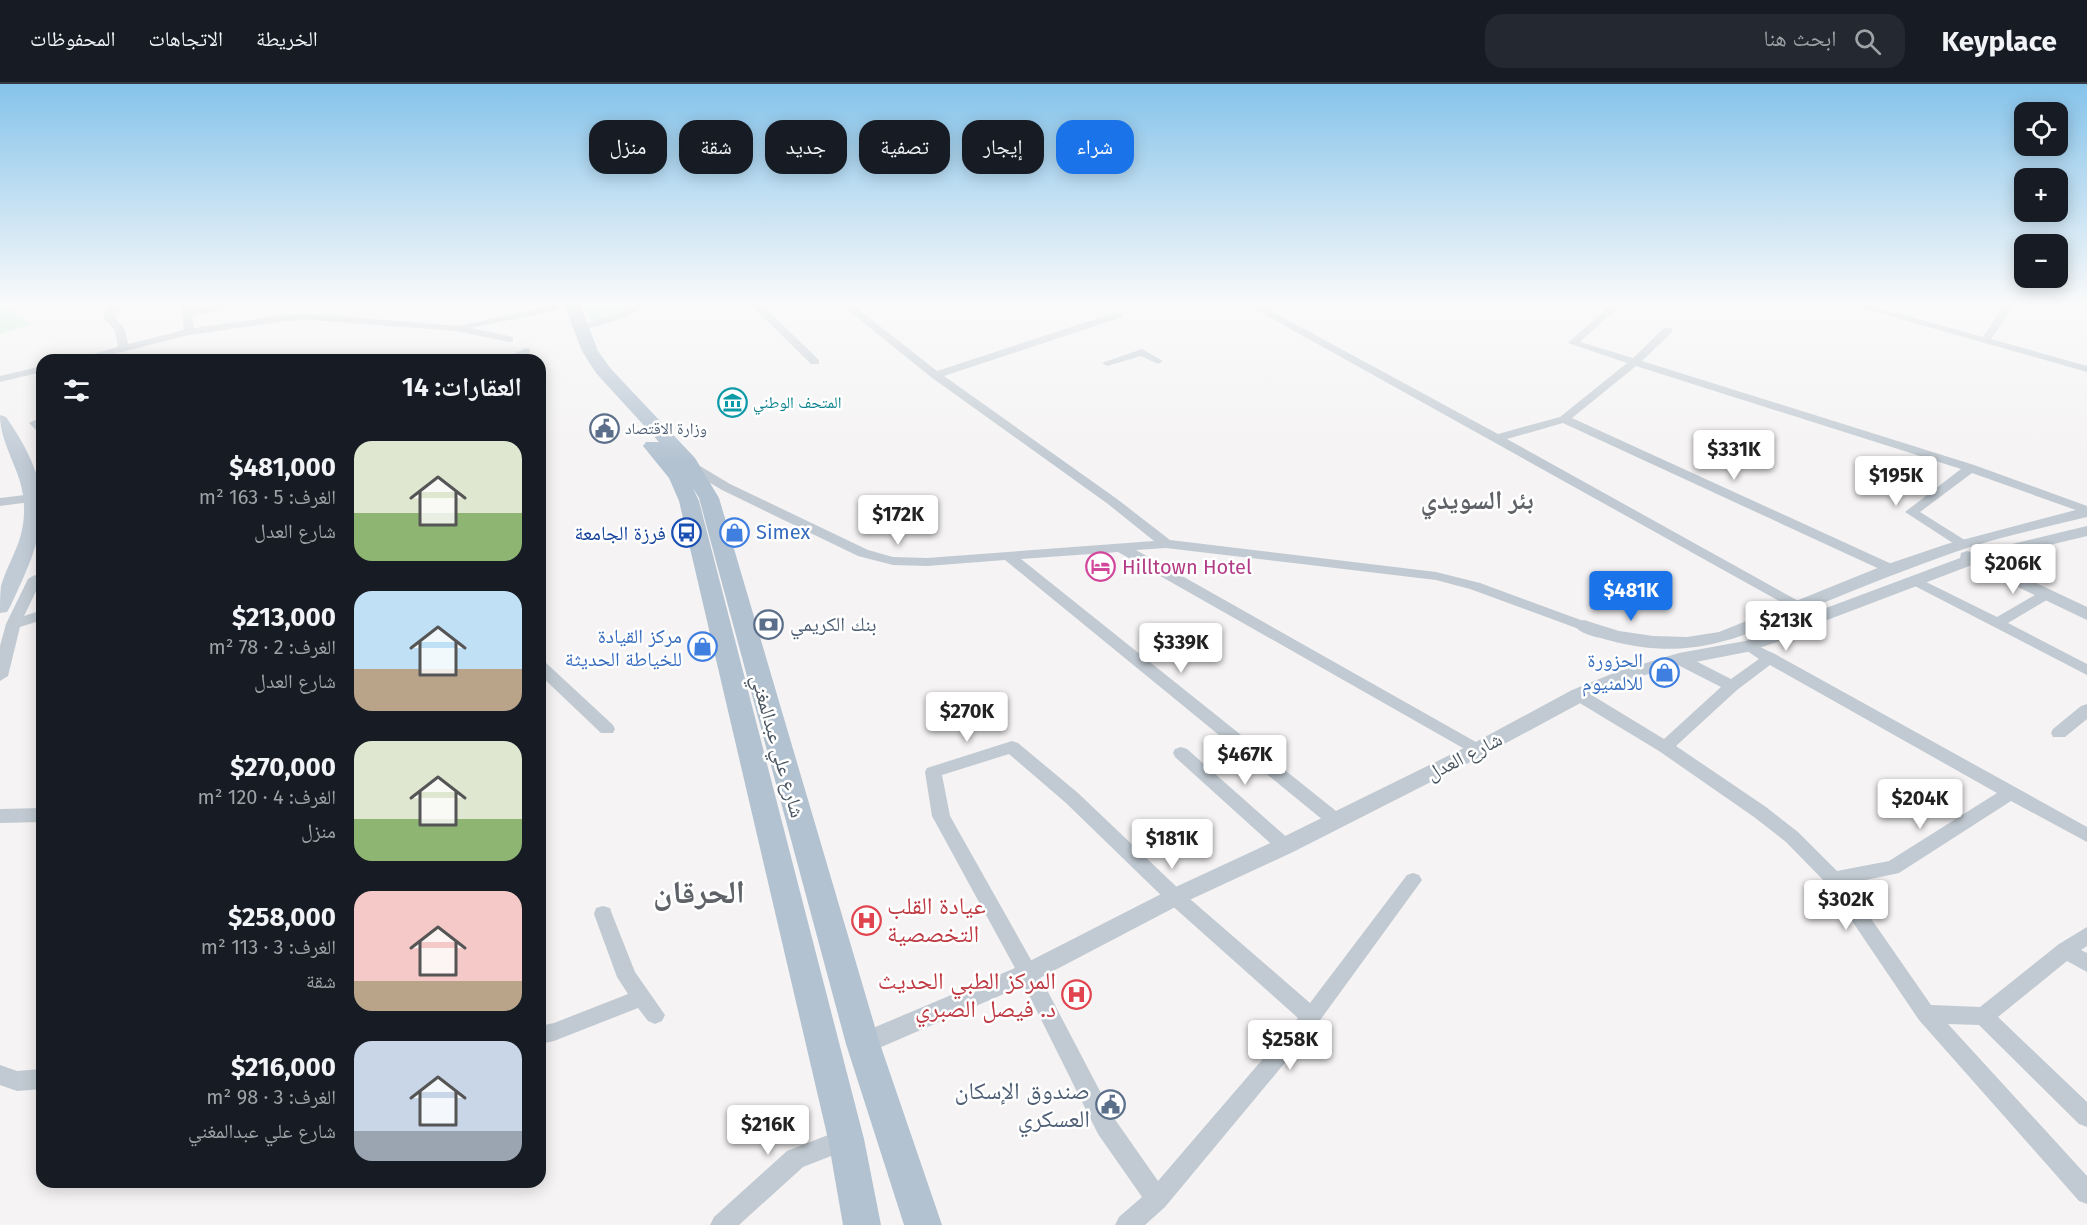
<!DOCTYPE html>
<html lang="ar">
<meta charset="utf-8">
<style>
body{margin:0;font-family:"Fira Sans","Noto Naskh Arabic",sans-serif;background:#242831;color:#f1f3f6;direction:rtl;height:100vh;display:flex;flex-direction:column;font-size:22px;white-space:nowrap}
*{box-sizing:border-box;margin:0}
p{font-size:20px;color:#9ea1a6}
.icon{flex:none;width:33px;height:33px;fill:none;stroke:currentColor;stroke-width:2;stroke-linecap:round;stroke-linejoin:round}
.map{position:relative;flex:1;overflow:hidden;direction:ltr}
.details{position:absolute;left:36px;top:270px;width:510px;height:834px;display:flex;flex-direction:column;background:#171b24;border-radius:18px;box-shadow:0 3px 15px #0003;direction:rtl}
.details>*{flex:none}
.top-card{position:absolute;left:564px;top:36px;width:570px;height:54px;direction:rtl;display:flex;gap:12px}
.tools{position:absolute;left:2014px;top:18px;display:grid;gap:12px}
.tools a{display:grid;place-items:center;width:54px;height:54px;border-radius:12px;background:#171b24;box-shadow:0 3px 15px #0003;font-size:30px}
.price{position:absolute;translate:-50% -51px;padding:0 14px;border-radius:6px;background:#fff;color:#222;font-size:20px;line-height:39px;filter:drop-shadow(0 2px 3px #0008)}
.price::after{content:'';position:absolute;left:50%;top:36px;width:18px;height:14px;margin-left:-9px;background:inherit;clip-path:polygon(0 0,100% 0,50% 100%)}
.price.active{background:#1a73e8;color:#fff}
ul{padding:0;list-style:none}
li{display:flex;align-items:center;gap:18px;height:150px;padding:0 24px}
li span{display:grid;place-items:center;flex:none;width:168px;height:120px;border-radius:18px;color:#555}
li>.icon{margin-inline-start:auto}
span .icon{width:72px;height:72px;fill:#fffc;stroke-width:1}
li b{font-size:26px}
h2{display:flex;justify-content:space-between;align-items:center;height:72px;padding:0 24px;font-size:26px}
.pill{padding:0 21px;border-radius:18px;background:#171b24;box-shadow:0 3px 15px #0003;font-size:21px;line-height:54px}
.pill.active{background:#1a73e8;color:#fff}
header{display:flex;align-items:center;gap:36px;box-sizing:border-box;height:84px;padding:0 30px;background:#171b24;border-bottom:2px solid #363941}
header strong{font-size:28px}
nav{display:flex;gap:33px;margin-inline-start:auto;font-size:21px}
.search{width:420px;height:54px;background:#242831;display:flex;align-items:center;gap:15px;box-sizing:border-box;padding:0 21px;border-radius:18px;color:#9ea1a6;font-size:22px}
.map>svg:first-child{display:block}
.green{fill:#c3f1d5}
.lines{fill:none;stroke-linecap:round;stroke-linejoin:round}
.minor{fill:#c1cad2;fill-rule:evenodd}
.tertiary{fill:#c1cad2;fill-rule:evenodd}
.secondary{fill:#c1cbd6;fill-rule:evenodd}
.primary{fill:#b3c2d1;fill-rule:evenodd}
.labels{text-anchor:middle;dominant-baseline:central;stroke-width:5;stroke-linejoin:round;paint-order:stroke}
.far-culture-label{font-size:16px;fill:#0d838f;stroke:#fff;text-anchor:start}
.far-service-label{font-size:16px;fill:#4e5e75;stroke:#fff;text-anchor:start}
.shop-label{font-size:20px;fill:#366cbe;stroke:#fff;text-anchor:end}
.transit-label{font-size:20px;fill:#164399;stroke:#fff;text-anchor:end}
.hotel-label{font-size:20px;fill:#b23c85;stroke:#fff;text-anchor:start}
.service-label{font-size:20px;fill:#4e5e75;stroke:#fff;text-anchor:start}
.street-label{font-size:20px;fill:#4a5661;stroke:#fff}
.near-health-label{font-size:24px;fill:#be3a42;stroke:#fff;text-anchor:start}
.near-service-label{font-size:24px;fill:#4e5e75;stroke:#fff;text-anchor:end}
.district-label{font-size:26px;font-weight:bold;fill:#5f6368;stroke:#fff}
.near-district-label{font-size:32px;font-weight:bold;fill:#5f6368;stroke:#fff}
</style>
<header>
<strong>Keyplace</strong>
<div class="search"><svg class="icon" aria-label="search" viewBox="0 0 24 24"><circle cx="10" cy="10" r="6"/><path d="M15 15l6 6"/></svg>ابحث هنا</div>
<nav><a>الخريطة</a><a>الاتجاهات</a><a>المحفوظات</a></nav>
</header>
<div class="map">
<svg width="2087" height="1141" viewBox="0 0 2087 1141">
<rect width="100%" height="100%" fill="#f5f3f3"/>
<g class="green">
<polygon points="0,218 32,240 0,250"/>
<polygon points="287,218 370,218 351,226 287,225"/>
<polygon points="582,218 646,218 618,231 591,238"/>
</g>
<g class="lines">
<g class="minor">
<polygon points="135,218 122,223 113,230 125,246 128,260 184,246 181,218 191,218 192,226 226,218 236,218 236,223 192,232 194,244 285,231 311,230 459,242 555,221 560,224 555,227 470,244 513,253 513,257 509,258 456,247 311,236 285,237 189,251 90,276 72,276 118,263 115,247 104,234 103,229 114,219"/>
<polygon points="642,218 655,218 624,234 580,247 575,244 616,230"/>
<polygon points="748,218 759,218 819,276 819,280 811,280"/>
<polygon points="838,218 849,218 937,287 1114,229 1122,229 1122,233 944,292 1117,415 1170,456 1436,488 1480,499 1589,539 1591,542 1584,547 1579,545 1470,505 1436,496 1166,464 1136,466 1483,662 1485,666 1483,670 1477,672 1118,468 1021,475 1341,731 1344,736 1341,741 1335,743 1329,741 1005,476 927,482 893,481 858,472 722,406 687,385 687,379 695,379 730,400 868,466 893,473 927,474 1154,457 1108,420 931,293"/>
<polygon points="1613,218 1624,218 1580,258 1633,274 1664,244 1672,244 1672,248 1642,277 1974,381 2087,422 2087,430 1972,389 1920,428 1971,460 1964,464 1959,463 1905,428 1961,385 1636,282 1572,334 1896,482 1898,485 1896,488 1886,488 1563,339 1507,355 1802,519 1804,522 1797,527 1251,223 1260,221 1498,350 1560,333 1627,279 1568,259"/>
<polygon points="1841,218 1857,218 1983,253 2006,218 2016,218 1991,255 2087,282 2087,288"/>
<polygon points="526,264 530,265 530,269 516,276 502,276"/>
<polygon points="1142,265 1163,277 1158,280 1141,272 1107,282 1102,279"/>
<polygon points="42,282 42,288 0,298 0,292"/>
<polygon points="35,336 42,339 42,350 38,348 29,339"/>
<polygon points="33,410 38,411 39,414 38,417 0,422 0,414"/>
<polygon points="35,491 42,495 24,532 42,526 42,536 20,543 8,592 0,597 0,562 6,540 28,495"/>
<polygon points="1914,492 1997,533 2040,508 2050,508 2052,511 2050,514 2008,539 2087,580 2087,591 1909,499 1907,496"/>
<path d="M 1747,557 L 1775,570 L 2087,743 L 2087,758 L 2011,717 L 1899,789 L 1847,800 L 1931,921 L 1980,923 L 2059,860 L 2087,843 L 2087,862 L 2081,866 L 2087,869 L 2087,888 L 2067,877 L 1998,933 L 2087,1018 L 2087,1043 L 2079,1040 L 1979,941 L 1948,940 L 2087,1092 L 2087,1120 L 2079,1117 L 1919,936 L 1827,800 L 1786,758 L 1754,733 L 1659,667 L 1573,615 L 1571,611 L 1573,607 L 1585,607 L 1664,655 L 1721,603 L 1674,579 L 1671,575 L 1674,571 L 1684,571 L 1731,595 L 1759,575 L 1740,562 L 1742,559 ZM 1770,581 L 1997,709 L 1889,777 L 1837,787 L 1798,748 L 1766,723 L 1676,662 L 1737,606 Z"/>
<polygon points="540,577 545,578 613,641 615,645 613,649 601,649 540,591"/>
<polygon points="2087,620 2087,635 2065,653 2053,653 2051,649 2053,645 2081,622"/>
<path d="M 1012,657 L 1018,659 L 1078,709 L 1182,808 L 1310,919 L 1407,791 L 1413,789 L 1419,791 L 1422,796 L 1318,939 L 1165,1123 L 1145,1141 L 1115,1141 L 1119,1133 L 1142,1113 L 1098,1050 L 1021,895 L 932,732 L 925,688 L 927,684 ZM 1009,670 L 1066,719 L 1168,818 L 1298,934 L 1158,1097 L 1114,1034 L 1035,883 L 950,732 L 942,691 Z"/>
<polygon points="1181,663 1187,665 1291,757 1294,762 1291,767 1285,769 1279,767 1175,673 1173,669 1175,665"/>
<polygon points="42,724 42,738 0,739 0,725"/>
<polygon points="603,822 610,824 612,830 635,888 665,931 662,937 655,940 648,937 638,924 554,957 540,960 540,942 554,939 628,910 617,893 594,830 596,824"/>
<polygon points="0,981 17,987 42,985 42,1005 17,1007 0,1001"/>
<polygon points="846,1044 854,1047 857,1055 854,1063 803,1083 739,1141 710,1141 714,1133 787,1067"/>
</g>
<g class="tertiary">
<path d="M 2087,423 L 2087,433 C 2043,444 1997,453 1955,468 C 1910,484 1866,501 1823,519 C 1745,551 1695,580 1608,556 C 1598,553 1581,551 1575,542 L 1578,538 L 1584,536 L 1619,547 L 1653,552 L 1687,553 L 1719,548 L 1885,481 L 1947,460 Z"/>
<polygon points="2087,442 2087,452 1988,476 2087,523 2087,536 1972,481 1822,538 1786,555 1747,568 1680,581 1631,595 1586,616 1484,671 1293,768 1183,819 1036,896 863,971 854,968 851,960 854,952 1020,882 1167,807 1277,756 1470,661 1572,606 1619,587 1679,569 1745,557 1774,547 1810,530 1960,474 1961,469 1967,467 1975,469"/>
</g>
<path class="secondary" d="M 0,331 L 6,333 C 59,409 47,445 10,523 L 7,528 L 0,529 C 0,521 0,510 1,502 C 10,473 25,457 24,423 C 24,388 0,363 0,331 Z"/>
<polygon class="primary" points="563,218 579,218 598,267 611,285 695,374 719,414 880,960 942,1141 904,1141 846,960 699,414 693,404 699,417 864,1055 881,1141 843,1141 828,1055 679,417 669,394 643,362 646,358 659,358 596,289 582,267"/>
</g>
<linearGradient id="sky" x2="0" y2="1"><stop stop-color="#85c3ea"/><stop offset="0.58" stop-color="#fafafa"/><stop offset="1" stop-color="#fafafa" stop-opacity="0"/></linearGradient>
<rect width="2087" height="378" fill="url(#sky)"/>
<defs>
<symbol id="museum-ring" viewBox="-11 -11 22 22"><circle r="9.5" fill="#fff" stroke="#0f9aa8" stroke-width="1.5"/><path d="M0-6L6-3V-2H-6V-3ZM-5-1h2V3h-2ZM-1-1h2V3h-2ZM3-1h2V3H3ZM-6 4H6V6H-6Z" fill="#0f9aa8"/></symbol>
<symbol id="civic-ring" viewBox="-11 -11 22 22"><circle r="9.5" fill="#fff" stroke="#5c6f8a" stroke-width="1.5"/><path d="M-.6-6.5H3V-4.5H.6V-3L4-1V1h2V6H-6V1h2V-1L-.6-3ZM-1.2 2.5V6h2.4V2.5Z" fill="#5c6f8a"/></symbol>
<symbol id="shop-ring" viewBox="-11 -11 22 22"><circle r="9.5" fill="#fff" stroke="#3f7fe0" stroke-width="1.5"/><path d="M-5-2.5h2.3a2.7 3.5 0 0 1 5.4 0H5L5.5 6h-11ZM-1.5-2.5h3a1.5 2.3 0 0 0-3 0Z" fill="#3f7fe0"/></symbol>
<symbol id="bus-ring" viewBox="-11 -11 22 22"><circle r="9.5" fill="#fff" stroke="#1a4fb4" stroke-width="1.5"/><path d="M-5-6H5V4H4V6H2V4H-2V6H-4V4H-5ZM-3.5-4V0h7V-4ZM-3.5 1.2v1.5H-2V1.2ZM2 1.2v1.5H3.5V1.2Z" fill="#1a4fb4"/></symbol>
<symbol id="hotel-ring" viewBox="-11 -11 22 22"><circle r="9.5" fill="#fff" stroke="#d1479c" stroke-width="1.5"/><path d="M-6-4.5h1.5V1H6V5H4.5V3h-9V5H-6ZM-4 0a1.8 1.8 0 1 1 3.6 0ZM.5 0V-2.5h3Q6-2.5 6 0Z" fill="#d1479c"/></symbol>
<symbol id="bank-ring" viewBox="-11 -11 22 22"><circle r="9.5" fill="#fff" stroke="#5c6f8a" stroke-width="1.5"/><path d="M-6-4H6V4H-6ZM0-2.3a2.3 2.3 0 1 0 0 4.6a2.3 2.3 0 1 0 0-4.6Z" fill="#5c6f8a"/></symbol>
<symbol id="hospital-ring" viewBox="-11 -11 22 22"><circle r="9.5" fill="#fff" stroke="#e0444e" stroke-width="1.5"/><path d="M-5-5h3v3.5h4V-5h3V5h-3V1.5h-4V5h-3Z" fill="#e0444e"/></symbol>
</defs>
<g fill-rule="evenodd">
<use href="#museum-ring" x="716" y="302" width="33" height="33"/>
<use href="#civic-ring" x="588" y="328" width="33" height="33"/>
<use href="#shop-ring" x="718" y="432" width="33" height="33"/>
<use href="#bus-ring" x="670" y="432" width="33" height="33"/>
<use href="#hotel-ring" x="1084" y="466" width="33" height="33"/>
<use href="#bank-ring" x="752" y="524" width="33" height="33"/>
<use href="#shop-ring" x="686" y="546" width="33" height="33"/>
<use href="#shop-ring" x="1648" y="572" width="33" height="33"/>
<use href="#hospital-ring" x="850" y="820" width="33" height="33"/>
<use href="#hospital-ring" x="1060" y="894" width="33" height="33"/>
<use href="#civic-ring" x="1094" y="1004" width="33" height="33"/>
</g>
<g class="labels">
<g class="far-culture-label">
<text x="753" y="318">المتحف الوطني</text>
</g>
<g class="far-service-label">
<text x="625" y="344">وزارة الاقتصاد</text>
</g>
<g class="shop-label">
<text x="756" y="448" text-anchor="start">Simex</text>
<text x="682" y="552">مركز القيادة<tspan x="682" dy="23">للخياطة الحديثة</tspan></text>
<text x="1643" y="576">الحزورة<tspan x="1643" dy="23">للالمنيوم</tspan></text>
</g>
<g class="transit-label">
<text x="666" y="449">فرزة الجامعة</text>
</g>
<g class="hotel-label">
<text x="1122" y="483">Hilltown Hotel</text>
</g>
<g class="service-label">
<text x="790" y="540">بنك الكريمي</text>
</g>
<g class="street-label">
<text transform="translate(778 662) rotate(74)">شارع علي عبدالمغني</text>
<text transform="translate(1464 672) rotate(-27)">شارع العدل</text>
</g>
<g class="near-health-label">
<text x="887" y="822">عيادة القلب<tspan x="887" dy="28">التخصصية</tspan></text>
<text x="1056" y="897" text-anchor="end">المركز الطبي الحديث<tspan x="1056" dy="28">د. فيصل الصبري</tspan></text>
</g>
<g class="near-service-label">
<text x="1090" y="1007">صندوق الإسكان<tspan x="1090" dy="28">العسكري</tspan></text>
</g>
<g class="district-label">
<text x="1477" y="416">بئر السويدي</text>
</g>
<g class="near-district-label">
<text x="699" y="808">الحرقان</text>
</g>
</g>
</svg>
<div class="tools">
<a><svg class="icon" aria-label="locate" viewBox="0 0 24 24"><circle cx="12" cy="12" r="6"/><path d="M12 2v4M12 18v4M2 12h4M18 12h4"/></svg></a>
<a>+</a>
<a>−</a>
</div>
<b class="price" style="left:1734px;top:397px">$331K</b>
<b class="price" style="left:1896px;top:423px">$195K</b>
<b class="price" style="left:898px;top:462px">$172K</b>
<b class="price" style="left:2013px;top:511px">$206K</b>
<b class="price active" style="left:1631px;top:538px">$481K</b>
<b class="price" style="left:1786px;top:568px">$213K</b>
<b class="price" style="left:1181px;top:590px">$339K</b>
<b class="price" style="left:967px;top:659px">$270K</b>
<b class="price" style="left:1245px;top:702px">$467K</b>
<b class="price" style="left:1920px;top:746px">$204K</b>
<b class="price" style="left:1172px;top:786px">$181K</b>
<b class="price" style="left:1846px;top:847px">$302K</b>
<b class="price" style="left:1290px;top:987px">$258K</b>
<b class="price" style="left:768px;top:1072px">$216K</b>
<div class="top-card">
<a class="pill active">شراء</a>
<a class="pill">إيجار</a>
<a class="pill">تصفية</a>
<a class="pill">جديد</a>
<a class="pill">شقة</a>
<a class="pill">منزل</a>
</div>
<section class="details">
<h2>العقارات: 14<svg class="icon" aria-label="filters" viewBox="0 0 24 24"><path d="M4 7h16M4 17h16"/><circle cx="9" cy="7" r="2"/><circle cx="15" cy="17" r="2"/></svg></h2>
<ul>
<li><span style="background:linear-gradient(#dfe7d0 60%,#8fb573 0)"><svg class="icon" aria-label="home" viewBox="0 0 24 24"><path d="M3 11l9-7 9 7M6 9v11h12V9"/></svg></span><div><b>$481,000</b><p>الغرف: 5 · 163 m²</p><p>شارع العدل</p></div></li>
<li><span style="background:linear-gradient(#bfe0f5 65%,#b9a48a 0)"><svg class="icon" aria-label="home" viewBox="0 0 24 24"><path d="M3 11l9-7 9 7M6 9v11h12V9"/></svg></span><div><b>$213,000</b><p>الغرف: 2 · 78 m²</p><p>شارع العدل</p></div></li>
<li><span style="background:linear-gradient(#dfe7d0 65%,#8fb573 0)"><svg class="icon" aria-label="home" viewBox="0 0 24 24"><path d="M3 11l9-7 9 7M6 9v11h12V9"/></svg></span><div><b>$270,000</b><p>الغرف: 4 · 120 m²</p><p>منزل</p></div></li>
<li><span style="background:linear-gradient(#f6c9c9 75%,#b9a48a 0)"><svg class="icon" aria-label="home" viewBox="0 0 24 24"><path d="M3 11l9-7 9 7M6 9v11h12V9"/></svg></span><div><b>$258,000</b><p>الغرف: 3 · 113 m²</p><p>شقة</p></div></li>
<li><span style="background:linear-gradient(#c9d6e8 75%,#9aa5b1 0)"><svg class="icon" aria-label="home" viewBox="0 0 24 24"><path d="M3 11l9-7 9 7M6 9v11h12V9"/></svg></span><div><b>$216,000</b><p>الغرف: 3 · 98 m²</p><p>شارع علي عبدالمغني</p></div></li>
</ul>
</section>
</div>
